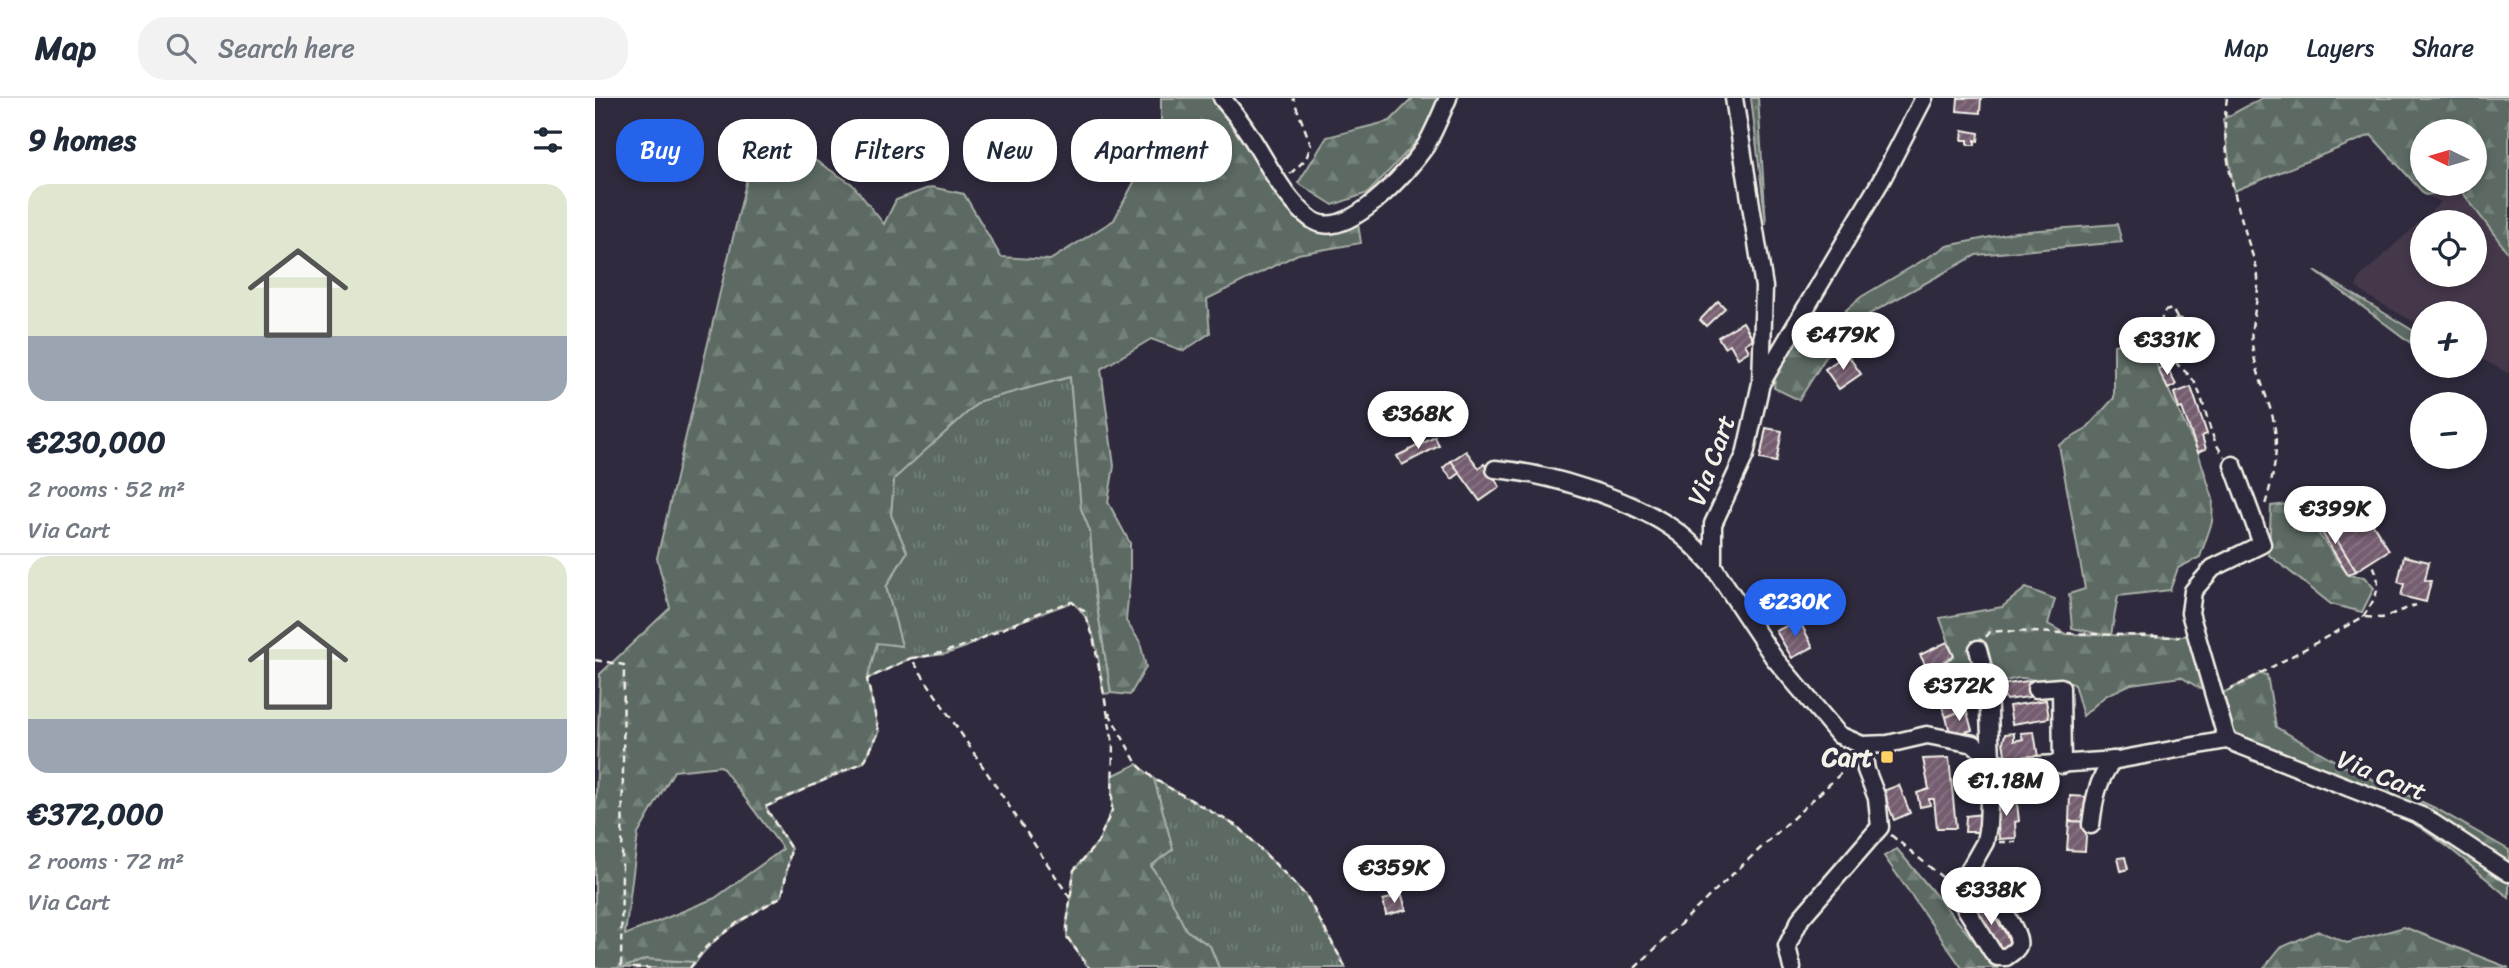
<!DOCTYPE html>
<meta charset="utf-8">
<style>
body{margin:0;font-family:Sriracha,sans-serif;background:#f2f2f3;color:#1f2937;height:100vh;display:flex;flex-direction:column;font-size:26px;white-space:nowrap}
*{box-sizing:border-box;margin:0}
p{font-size:23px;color:#747a83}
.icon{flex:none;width:38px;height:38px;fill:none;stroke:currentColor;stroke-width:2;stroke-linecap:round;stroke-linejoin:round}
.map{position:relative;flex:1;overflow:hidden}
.drawer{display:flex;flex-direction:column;background:#fff;width:595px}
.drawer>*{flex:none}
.hud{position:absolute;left:21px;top:21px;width:665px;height:63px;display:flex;gap:14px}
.needle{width:46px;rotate:275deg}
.buttons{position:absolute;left:1815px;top:21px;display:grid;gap:14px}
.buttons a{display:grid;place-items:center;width:77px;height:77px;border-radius:50%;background:#fff;box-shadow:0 4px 10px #0003;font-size:35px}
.price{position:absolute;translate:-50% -60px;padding:0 16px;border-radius:24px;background:#fff;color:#222;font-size:23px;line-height:46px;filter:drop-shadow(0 2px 4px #0008)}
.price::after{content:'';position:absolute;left:50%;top:42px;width:21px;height:16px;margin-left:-10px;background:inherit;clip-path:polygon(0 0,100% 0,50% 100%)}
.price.selected{background:#2563eb;color:#fff}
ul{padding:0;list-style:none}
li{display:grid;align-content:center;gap:14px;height:371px;padding:0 28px}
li+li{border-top:2px solid #e0e1e3}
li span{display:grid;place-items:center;height:217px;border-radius:21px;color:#555}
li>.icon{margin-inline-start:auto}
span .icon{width:126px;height:126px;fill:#fffc;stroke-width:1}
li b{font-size:30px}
h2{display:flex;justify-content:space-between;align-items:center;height:84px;padding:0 28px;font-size:30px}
.chip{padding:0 24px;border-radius:28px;background:#fff;box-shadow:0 4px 10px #0003;font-size:24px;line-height:63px}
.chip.selected{background:#2563eb;color:#fff}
header{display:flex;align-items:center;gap:42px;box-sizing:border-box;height:98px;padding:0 35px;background:#fff;border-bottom:2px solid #e0e1e3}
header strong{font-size:33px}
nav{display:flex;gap:38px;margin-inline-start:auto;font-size:24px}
.search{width:490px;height:63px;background:#f2f2f3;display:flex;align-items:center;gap:18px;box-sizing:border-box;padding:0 24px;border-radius:28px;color:#747a83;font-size:26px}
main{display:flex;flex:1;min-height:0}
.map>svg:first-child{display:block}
.built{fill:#44394c;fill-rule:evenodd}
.grass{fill:url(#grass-tufts);stroke:#a8aea6;stroke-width:2}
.forest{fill:url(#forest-firs);stroke:#a8aea6;stroke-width:2;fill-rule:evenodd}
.building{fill:url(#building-hatch);stroke:#f4f1e8;stroke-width:2}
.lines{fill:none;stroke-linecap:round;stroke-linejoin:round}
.minor-casing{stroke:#f4f1e8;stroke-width:21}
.path{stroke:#f4f1e8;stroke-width:2.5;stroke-dasharray:7 5;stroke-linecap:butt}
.minor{stroke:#2f2a3d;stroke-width:16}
.poi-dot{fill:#ffd166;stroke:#2f2a3d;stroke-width:2.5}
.labels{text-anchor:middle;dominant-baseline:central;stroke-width:6;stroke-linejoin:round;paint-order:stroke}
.street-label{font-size:26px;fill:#f4f1e8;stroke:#2f2a3d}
.poi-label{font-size:26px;font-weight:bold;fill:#f4f1e8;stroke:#2f2a3d;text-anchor:end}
</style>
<header>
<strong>Map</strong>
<div class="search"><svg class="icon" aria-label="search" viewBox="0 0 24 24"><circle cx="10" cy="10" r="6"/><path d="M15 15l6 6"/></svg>Search here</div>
<nav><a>Map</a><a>Layers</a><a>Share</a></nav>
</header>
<main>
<section class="drawer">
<h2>9 homes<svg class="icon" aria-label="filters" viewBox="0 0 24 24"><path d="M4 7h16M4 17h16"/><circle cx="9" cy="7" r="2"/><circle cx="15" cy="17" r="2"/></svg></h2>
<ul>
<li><span style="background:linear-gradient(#dfe7d0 70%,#9aa5b1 0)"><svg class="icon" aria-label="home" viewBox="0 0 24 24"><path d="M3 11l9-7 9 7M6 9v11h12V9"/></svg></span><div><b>€230,000</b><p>2 rooms · 52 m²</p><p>Via Cart</p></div></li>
<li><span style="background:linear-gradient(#dfe7d0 75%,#9aa5b1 0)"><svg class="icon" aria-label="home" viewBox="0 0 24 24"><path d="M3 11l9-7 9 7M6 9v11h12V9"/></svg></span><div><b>€372,000</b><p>2 rooms · 72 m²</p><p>Via Cart</p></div></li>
</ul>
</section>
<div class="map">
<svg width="1914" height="870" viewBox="0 0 1914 870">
<defs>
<pattern id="grass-tufts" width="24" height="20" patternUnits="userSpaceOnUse" patternTransform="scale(1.75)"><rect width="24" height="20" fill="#5b6b63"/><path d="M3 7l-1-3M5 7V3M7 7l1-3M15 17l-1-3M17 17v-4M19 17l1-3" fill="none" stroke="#738179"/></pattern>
<pattern id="forest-firs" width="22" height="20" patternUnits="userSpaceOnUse" patternTransform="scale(1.75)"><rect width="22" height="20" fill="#5b6b63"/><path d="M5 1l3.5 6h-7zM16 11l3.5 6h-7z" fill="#738179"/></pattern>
<pattern id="building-hatch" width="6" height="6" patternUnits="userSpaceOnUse" patternTransform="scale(1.75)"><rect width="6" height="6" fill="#745d70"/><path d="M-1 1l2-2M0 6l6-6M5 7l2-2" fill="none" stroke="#887584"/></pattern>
</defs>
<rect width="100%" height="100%" fill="#2f2a3d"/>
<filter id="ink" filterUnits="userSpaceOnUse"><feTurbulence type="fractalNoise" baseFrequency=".0143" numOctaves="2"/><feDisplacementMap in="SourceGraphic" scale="14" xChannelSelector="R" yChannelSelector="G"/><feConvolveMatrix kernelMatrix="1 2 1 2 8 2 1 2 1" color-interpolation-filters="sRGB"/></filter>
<g filter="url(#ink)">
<path class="built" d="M 1914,0 L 1914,276 L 1880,257 L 1880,215 L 1827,215 L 1827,228 L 1774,199 L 1761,189 L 1765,179 L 1846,104 L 1830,97 L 1776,37 ZM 1827,33 L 1880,33 L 1880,86 L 1827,86 ZM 1827,124 L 1880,124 L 1880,177 L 1827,177 Z"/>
<g class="grass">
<path d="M 475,279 L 486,410 L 495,433 L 500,495 L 516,595 L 509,596 C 503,565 503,524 477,504 L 402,532 L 371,549 L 351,556 L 316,560 L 272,581 L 282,544 L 307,548 L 291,489 L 312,454 L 296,417 L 299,380 L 385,303 Z"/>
<polygon points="559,681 645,730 712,799 751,870 624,870 615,848 591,832 556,767 578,751"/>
<polygon points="51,861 101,864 95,870 27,870"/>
</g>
<g class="forest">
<path d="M 566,0 L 619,0 L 716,129 L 763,125 L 766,145 L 703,156 L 612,201 L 615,235 L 589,253 L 556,241 L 506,271 L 519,368 L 513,404 L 535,445 L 535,478 L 531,523 L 545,544 L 551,569 L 535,597 L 516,595 L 500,495 L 495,433 L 486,411 L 475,279 L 385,303 L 299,381 L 296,417 L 312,454 L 291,489 L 307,548 L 282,545 L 272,582 L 284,634 L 269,664 L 171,709 L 196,751 L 187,798 C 156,817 122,834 101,864 L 51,861 L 27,870 L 0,870 L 0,732 L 5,576 L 75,510 L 62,460 L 154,72 L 204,52 L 257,86 L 289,126 L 301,102 L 336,89 L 369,96 L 406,159 L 455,162 L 519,122 L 566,33 ZM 126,668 L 188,751 L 120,800 L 30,837 L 43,736 L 79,673 Z"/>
<polygon points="818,0 845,0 825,40 773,95 738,107 703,85 732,39 795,23"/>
<polygon points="1156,0 1163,0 1171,126"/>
<path d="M 1667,0 L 1914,0 L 1914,156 L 1865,91 L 1830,97 L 1776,37 L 1639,93 L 1628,21 ZM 1827,33 L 1880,33 L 1880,86 L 1827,86 Z"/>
<polygon points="1522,126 1527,144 1381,157 1249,230 1204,302 1179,290 1184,242 1225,184 1207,250 1266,199 1352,148 1420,134"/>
<polygon points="1720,173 1827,238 1827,252 1824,251"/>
<path d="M 1549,240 L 1603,354 L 1618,401 L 1617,424 L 1605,459 L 1583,470 L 1575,492 L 1523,498 L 1516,537 L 1575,539 L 1602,537 L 1607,555 L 1609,593 L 1586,579 L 1536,586 L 1510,598 L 1488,618 L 1479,586 C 1468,582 1458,585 1447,584 C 1440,583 1432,579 1425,580 C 1402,582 1379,603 1358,582 C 1353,576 1351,570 1352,562 L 1359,558 L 1345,520 L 1407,509 L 1431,490 L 1460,501 L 1453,526 L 1471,536 L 1509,537 L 1477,530 L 1474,496 L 1490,491 L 1464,347 L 1490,332 L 1519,300 L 1519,247 Z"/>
<polygon points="1702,405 1753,477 1769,479 1779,490 1767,514 1736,506 1674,457 1676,408"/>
<path d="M 1665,576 L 1672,577 L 1681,629 L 1749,668 L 1840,710 L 1914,752 L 1914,800 C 1880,772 1846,739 1807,719 C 1759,694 1705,679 1655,662 L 1620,599 Z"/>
<polygon points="542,666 559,681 578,751 556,768 571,791 591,832 615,848 624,870 494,870 472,839 472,826 479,772 503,744 517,712 517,678"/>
<polygon points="1302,751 1402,870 1367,870 1289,758"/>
<polygon points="1809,829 1914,870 1669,870 1685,850 1723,833 1752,845"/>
</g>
<g class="building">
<polygon points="1363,0 1390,0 1386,0 1385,15 1362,13"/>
<polygon points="1368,32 1384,35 1383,43 1380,42 1380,47 1373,47 1373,42 1367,42"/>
<polygon points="1123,203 1130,210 1111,228 1105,222"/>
<polygon points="1582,220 1587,221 1595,244 1586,247 1578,224"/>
<polygon points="1148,224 1158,241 1150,246 1154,253 1143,260 1135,246 1129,249 1123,239"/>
<polygon points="1252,256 1266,276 1244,291 1230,271"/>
<polygon points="1571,267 1581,287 1573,291 1563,271"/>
<polygon points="1596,289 1612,336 1607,338 1611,351 1603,354 1587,310 1584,311 1579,295"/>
<polygon points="1171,330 1187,333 1181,364 1165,361"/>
<polygon points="840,339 844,348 807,367 802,358"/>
<polygon points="871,353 884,370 889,366 905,389 885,403 856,363"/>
<polygon points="856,363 865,375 857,381 848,370"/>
<polygon points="1758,394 1794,452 1761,473 1725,415"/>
<polygon points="1727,418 1761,473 1753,477 1719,422"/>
<polygon points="1809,458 1834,464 1830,482 1836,483 1831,504 1806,498 1809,486 1803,484"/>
<polygon points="1204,522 1218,549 1197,560 1181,533"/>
<polygon points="1352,544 1359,558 1333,572 1325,557"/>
<polygon points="1351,570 1359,585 1341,593 1334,577"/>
<polygon points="1440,582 1442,598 1411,602 1405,587"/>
<polygon points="1359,585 1371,611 1351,619 1341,593"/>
<polygon points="1451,602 1454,620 1417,626 1414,608"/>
<polygon points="1371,611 1377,632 1356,638 1351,619"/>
<polygon points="1439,634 1443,659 1411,662 1408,644 1410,636 1419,635 1419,643 1428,641 1426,635"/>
<polygon points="1354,660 1361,730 1342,730 1339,701 1334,701 1335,707 1325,709 1322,695 1334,691 1328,661"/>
<polygon points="1304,687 1315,715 1299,722 1288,693"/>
<polygon points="1417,698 1416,705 1422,705 1424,723 1420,724 1421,740 1404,741 1403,724 1397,725 1397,714 1403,714 1402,699"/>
<polygon points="1475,698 1494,699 1492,724 1474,723"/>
<polygon points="1388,716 1386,734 1370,734 1371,718"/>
<polygon points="1474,723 1492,724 1490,753 1472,752"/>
<polygon points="1530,759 1533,771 1526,773 1523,760"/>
<polygon points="807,797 811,812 791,817 788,802"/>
<polygon points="1385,802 1420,846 1406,856 1373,812"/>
</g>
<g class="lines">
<defs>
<g id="minor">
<path d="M 627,0 C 635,10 643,19 650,30 C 671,60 686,98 716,121 C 750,147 813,73 830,49 C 839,34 846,16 853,0"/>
<polyline points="1139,0 1169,189 1166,285 1150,357 1118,426 1118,468 1179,560 1244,637 1267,647 1293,646 1332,637 1379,646 1396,662 1414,669 1522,662 1632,642 1829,719 1914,775"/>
<polyline points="1167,284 1287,81 1329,0"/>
<path d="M 900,371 C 951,375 1030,399 1074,428 C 1091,439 1104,453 1118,468"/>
<polyline points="1441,591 1466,589 1467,667"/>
<polyline points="1632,642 1595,515 1598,493 1618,470 1667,446 1638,367"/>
<path d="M 1496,727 C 1499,702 1502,683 1518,662"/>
<path d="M 1375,771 C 1385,784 1429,833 1423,848 C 1421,853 1415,856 1411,859 L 1402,859 L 1397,853 L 1368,806 L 1366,795 L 1372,776 L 1390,744 L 1393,727 L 1396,662 L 1393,590 L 1383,551"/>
<polyline points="1197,870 1192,848 1206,820 1285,729 1282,700 1271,672 1267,647"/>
</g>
</defs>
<use href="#minor" class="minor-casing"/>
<g class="path">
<path d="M 1632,0 C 1625,45 1638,93 1651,136 C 1654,148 1659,160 1662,172 C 1667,196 1654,225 1657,246 C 1660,270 1669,291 1676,313 C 1686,345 1679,377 1670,407"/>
<polyline points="695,76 711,61 716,47 698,0"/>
<path d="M 1582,220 L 1577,211 L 1570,213 C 1559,231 1571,253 1583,267 C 1590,274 1597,278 1601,287 C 1612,310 1613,338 1629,358"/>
<path d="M 1768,519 C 1782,498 1789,487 1776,463"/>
<polyline points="1391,539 1395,534 1407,533 1585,539"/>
<polyline points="0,562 29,567 26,870"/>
<polyline points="1633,593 1768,519 1787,520 1821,507"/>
<polyline points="514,615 542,666 559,681 645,730 696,782 712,799 751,870"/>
<polyline points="1296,737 1353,784"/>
<polyline points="1404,744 1421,744"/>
<path d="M 475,800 L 316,560 C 376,555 419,519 477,504 L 489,513 L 498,538 L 518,645 L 517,712 L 503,744 L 479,772 L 472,826 L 472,839 L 494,870"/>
<polyline points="38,870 55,870"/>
<polyline points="95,870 111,849 142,825 187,798 196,751 170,709 269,664 284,634 272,581 316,560"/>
<polyline points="1040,870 1126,787 1255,667"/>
</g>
<use href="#minor" class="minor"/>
</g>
</g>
<rect class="poi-dot" x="1285" y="652" width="14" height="14" rx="3.5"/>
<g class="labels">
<g class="street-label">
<text transform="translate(1116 362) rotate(-70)">Via Cart</text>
<text transform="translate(1787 677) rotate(22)">Via Cart</text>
</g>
<g class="poi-label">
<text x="1278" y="659">Cart</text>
</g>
</g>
</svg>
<div class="buttons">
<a><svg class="needle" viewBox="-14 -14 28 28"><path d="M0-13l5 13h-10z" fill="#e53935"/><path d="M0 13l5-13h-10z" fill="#747a83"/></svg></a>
<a><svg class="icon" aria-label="locate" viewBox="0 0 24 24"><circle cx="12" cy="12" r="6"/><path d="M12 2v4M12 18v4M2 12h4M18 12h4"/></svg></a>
<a>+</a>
<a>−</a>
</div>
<b class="price" style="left:1248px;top:274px">€479K</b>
<b class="price" style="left:1572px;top:279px">€331K</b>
<b class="price" style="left:823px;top:353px">€368K</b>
<b class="price" style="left:1740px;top:448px">€399K</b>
<b class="price selected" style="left:1200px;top:541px">€230K</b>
<b class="price" style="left:1364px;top:625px">€372K</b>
<b class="price" style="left:1411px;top:720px">€1.18M</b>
<b class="price" style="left:799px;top:807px">€359K</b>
<b class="price" style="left:1396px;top:829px">€338K</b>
<div class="hud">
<a class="chip selected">Buy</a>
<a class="chip">Rent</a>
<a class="chip">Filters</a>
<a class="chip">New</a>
<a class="chip">Apartment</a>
</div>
</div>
</main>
